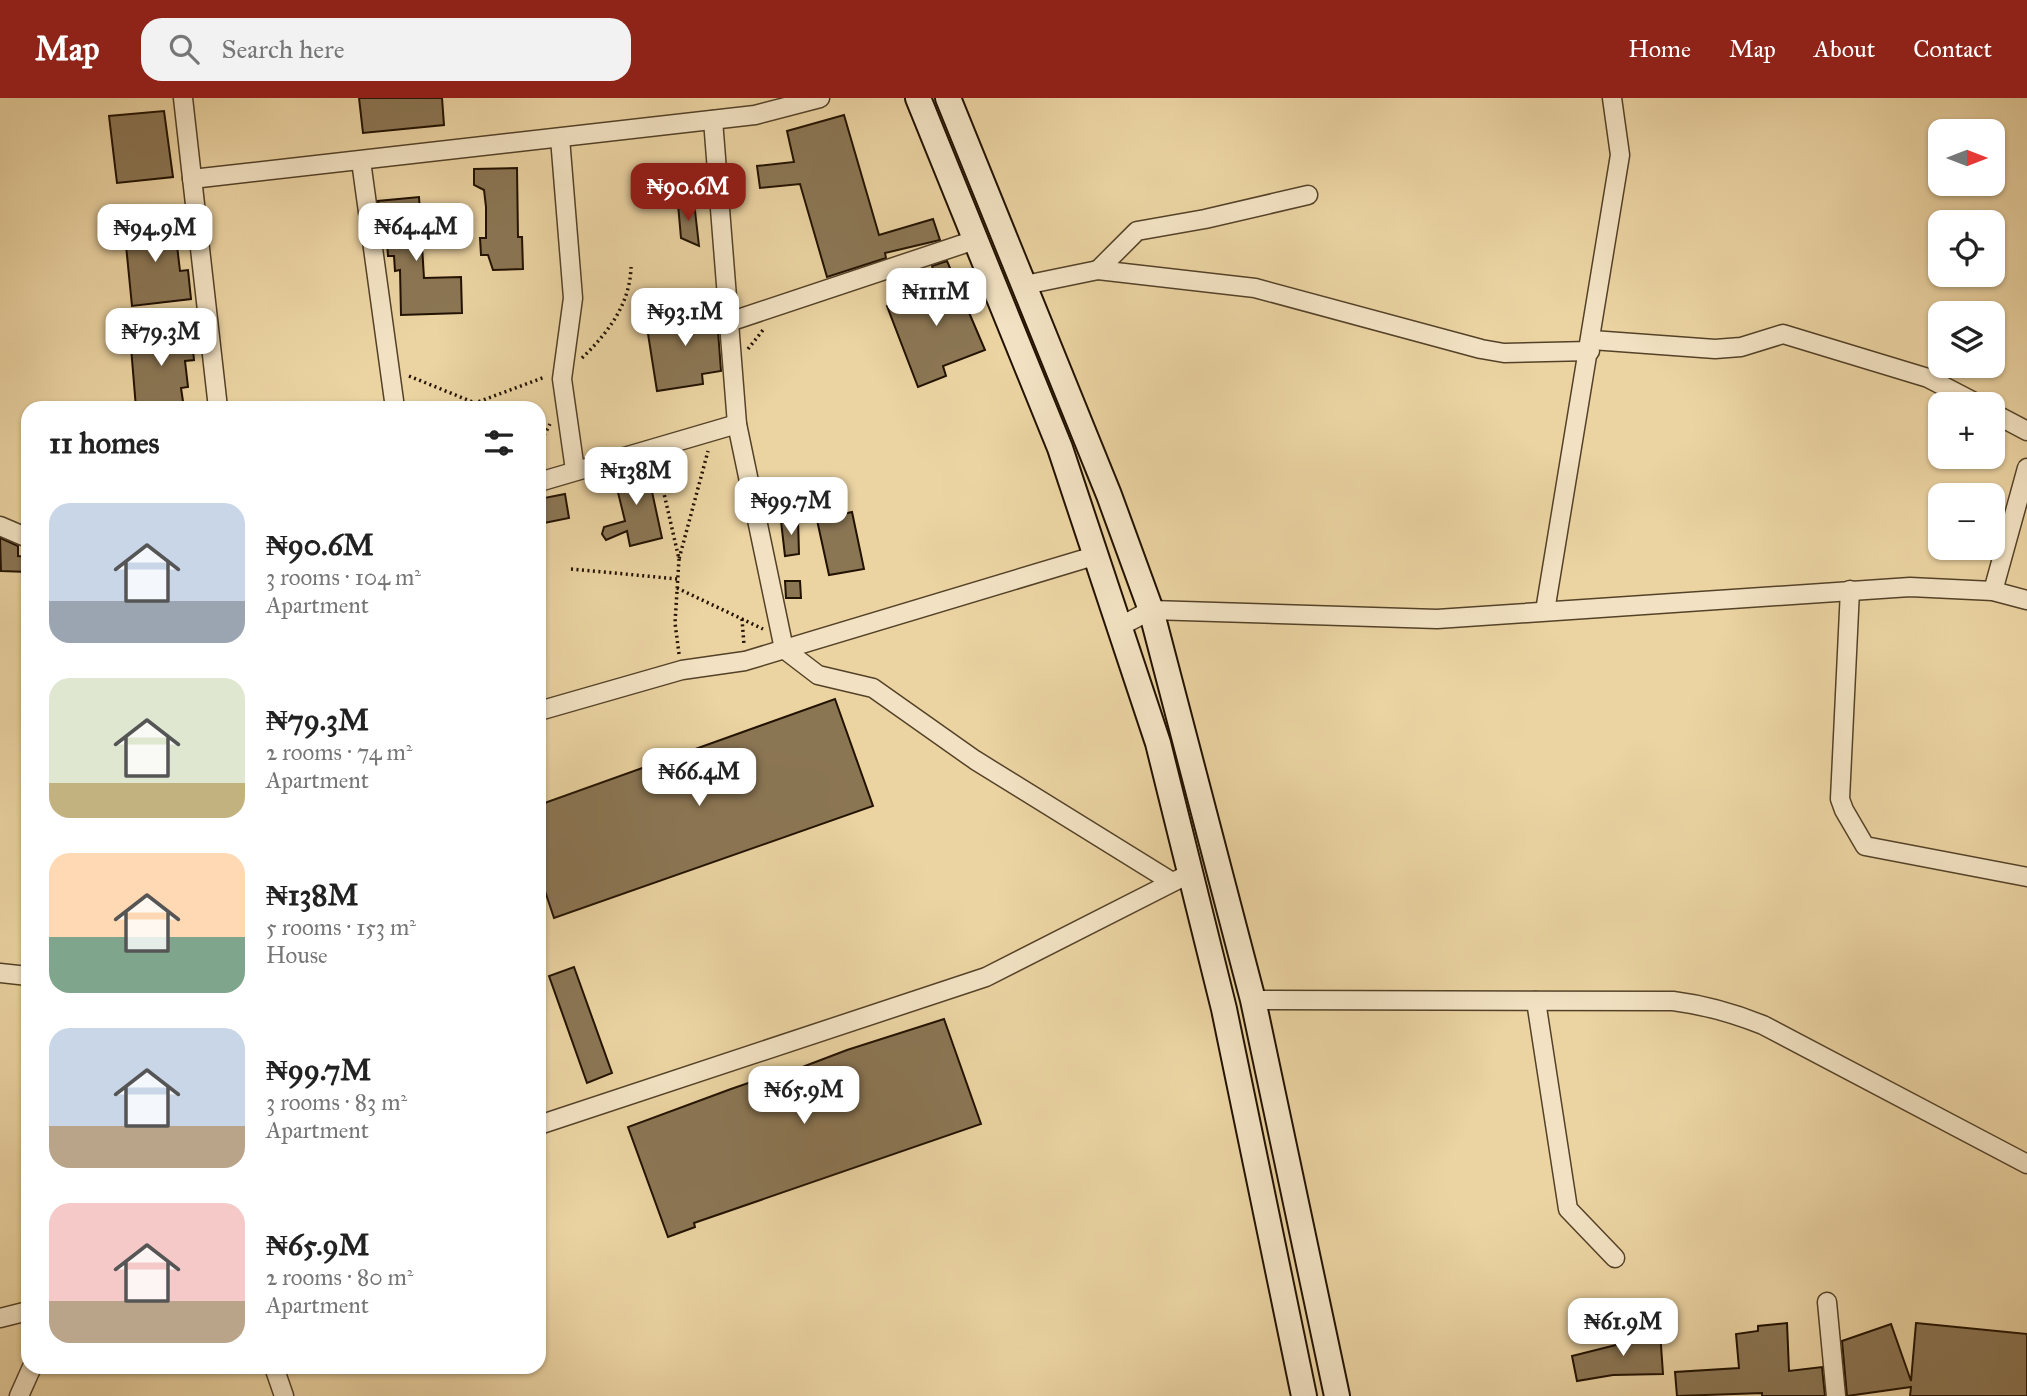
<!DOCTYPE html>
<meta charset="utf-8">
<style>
body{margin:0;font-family:"IM FELL Great Primer",serif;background:#f2f2f2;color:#222;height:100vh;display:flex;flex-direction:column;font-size:26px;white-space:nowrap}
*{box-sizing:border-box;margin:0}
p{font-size:23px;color:#767676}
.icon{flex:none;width:38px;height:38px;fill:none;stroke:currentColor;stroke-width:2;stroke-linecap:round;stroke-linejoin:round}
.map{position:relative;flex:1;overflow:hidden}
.drawer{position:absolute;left:21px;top:303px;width:525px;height:973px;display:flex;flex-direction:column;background:#fff;border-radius:21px;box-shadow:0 2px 5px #0004}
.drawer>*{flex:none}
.needle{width:46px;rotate:90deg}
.fabs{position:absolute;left:1928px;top:21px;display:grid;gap:14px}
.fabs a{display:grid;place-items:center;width:77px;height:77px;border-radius:14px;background:#fff;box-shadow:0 2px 5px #0004;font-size:35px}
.price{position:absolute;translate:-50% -60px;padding:0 16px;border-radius:14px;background:#fff;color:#222;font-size:23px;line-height:46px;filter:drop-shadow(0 2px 4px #0008)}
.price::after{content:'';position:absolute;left:50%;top:42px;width:21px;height:16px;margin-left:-10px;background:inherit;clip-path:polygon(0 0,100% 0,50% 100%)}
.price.selected{background:#8f2418;color:#fff}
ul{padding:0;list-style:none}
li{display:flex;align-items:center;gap:21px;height:175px;padding:0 28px}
li span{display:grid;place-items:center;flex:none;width:196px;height:140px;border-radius:21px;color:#555}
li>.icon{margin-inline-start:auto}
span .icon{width:84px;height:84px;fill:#fffc;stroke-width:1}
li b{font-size:30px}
h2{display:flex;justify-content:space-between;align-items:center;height:84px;padding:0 28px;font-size:30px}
header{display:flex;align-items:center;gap:42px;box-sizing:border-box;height:98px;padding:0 35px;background:#8f2418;color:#fff}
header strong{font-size:33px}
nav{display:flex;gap:38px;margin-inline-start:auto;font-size:24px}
.search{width:490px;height:63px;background:#f2f2f2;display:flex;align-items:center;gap:18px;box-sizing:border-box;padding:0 24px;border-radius:21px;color:#767676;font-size:26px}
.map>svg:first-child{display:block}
.building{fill:#8b7654;stroke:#221200;stroke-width:2}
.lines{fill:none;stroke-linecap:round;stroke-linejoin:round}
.minor-casing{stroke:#544228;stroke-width:21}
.secondary-casing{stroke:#221200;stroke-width:28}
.path{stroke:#221200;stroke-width:3.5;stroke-dasharray:2 3.5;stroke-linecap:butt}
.minor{stroke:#f2e2c3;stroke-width:18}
.secondary{stroke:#f2e2c3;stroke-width:24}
</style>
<header>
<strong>Map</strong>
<div class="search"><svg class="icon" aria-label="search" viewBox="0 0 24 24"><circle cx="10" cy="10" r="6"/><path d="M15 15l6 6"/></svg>Search here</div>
<nav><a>Home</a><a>Map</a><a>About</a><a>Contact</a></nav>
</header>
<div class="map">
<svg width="2027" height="1298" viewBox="0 0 2027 1298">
<rect width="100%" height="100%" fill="#ebd3a2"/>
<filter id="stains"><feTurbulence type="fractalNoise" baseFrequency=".00286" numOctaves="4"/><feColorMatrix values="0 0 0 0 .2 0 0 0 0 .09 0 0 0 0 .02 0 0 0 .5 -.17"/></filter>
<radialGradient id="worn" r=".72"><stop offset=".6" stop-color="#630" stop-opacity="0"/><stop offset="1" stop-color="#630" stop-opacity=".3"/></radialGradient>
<g class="building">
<polygon points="359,0 442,0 444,27 363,35"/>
<polygon points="164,13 173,79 117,85 109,18"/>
<polygon points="844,17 879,137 933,121 940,142 885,155 886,160 827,179 800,86 760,90 757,68 794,64 787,33"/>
<polygon points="517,70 518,139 522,139 523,171 493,172 488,157 481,157 480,140 486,140 486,109 484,92 474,87 474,71"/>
<polygon points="419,99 424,180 461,179 462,215 401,217 400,172 395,173 394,158 388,158 386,128 384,120 380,120 378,103"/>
<polygon points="694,104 699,148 681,140 678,106"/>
<polygon points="174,122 180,173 188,172 191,201 132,208 124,127"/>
<polygon points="947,163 985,252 943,268 946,278 918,289 887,208 940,188 932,168"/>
<polygon points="716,206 721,273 702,276 703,286 657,293 646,223 698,215 697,209"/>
<polygon points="191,231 194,262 185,263 188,289 181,290 184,310 136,310 130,237"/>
<polygon points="646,366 662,440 630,448 627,433 606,442 602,436 604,429 625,423 613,374"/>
<polygon points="565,396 569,420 539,426 539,401"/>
<polygon points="852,414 864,471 829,477 817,422"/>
<polygon points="798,421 799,456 785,458 781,423"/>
<polygon points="0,440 18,448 18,458 28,459 28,474 1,473"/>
<polygon points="785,483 800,483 801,500 786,500"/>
<polygon points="835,601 873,708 554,820 539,775 539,707"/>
<polygon points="574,869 612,975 587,985 549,878"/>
<polygon points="944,921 981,1026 694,1125 695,1129 668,1139 628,1029 731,991 754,983 755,987 847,952"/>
<polygon points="1787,1225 1789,1273 1822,1269 1825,1298 1762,1298 1762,1295 1677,1298 1675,1274 1739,1270 1736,1236 1758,1233 1758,1228"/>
<polygon points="1916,1225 2027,1236 2027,1298 1910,1298 1911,1289 1847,1298 1842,1243 1891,1226 1911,1283"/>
<polygon points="1660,1233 1663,1276 1613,1277 1577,1283 1572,1258 1616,1247 1616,1238"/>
</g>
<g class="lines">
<defs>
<g id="minor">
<polyline points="183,0 218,310"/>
<polyline points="713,22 737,326 784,551 818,577 873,590 975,662 1172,784"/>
<polyline points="560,40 573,200 562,281 575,372"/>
<polyline points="361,63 395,310"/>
<polyline points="192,81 755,17 820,0"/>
<polyline points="1098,172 1137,133 1205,121 1308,97"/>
<polyline points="1025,187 1098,172 1255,190 1481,251 1504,255 1590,253"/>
<polyline points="729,224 978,141"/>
<polyline points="1592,242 1715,251 1741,249 1783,236 1928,280 1978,306"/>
<polyline points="1993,315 2027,333"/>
<polyline points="539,384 737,326"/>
<polyline points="0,428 28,440"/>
<polyline points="1850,492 1840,701 1844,712 1865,748 2027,779"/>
<polyline points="1993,493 2027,370"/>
<polyline points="1545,513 1620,57 1612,0"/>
<polyline points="1117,530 1151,512 1437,521 1910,489 1993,493 2027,502"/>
<polyline points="539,613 682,572 745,563 1094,458"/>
<polyline points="0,875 28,878"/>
<path d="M 1253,902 L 1673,903 C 1705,907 1733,915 1763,927 L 2027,1066"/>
<polyline points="1536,903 1568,1111 1615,1160"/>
<polyline points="539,1027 986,879 1181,780"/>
<polyline points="1827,1204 1836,1298"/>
<polyline points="0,1220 28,1213"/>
<polyline points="274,1269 284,1298"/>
<polyline points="19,1298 32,1269"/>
</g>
<g id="secondary">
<polyline points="918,0 1060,350 1158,645 1224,911 1304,1298"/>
<polyline points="948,0 1109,397 1151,512 1253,902 1337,1298"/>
</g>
</defs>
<use href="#minor" class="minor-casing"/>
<use href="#secondary" class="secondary-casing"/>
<g class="path">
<polyline points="748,251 763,232"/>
<path d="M 582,260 C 608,235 630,206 631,169"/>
<polyline points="409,278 475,305"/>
<polyline points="458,310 473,306"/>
<polyline points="480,310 475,305 545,279"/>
<polyline points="539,347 550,326"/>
<polyline points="657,365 679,461 708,353"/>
<polyline points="571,471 678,481"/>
<polyline points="677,490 763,531"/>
<polyline points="742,521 744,547"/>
<polyline points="679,556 675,525 679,461"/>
</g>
<use href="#minor" class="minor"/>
<use href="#secondary" class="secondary"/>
</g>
<rect width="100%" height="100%" filter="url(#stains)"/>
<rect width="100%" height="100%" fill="url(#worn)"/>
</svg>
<div class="fabs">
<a><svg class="needle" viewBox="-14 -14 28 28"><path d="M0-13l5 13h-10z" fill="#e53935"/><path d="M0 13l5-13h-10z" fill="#767676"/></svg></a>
<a><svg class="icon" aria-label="locate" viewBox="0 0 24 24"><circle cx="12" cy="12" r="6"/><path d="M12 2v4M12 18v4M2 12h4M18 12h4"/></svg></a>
<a><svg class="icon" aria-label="layers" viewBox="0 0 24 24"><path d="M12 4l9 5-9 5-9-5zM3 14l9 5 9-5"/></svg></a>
<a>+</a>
<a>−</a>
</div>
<b class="price selected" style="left:688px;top:125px">₦90.6M</b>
<b class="price" style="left:416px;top:165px">₦64.4M</b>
<b class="price" style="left:155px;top:166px">₦94.9M</b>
<b class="price" style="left:936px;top:230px">₦111M</b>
<b class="price" style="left:685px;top:250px">₦93.1M</b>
<b class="price" style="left:161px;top:270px">₦79.3M</b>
<b class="price" style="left:636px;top:409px">₦138M</b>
<b class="price" style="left:791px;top:439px">₦99.7M</b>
<b class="price" style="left:699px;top:710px">₦66.4M</b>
<b class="price" style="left:804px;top:1028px">₦65.9M</b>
<b class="price" style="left:1623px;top:1260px">₦61.9M</b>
<section class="drawer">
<h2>11 homes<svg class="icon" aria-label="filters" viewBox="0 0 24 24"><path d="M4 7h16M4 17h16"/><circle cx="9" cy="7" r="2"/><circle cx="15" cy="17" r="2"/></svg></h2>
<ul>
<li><span style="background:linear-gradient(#c9d6e8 70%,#9aa5b1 0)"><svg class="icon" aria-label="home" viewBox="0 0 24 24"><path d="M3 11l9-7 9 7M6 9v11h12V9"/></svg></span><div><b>₦90.6M</b><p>3 rooms · 104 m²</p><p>Apartment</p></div></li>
<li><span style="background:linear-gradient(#dfe7d0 75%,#c2b280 0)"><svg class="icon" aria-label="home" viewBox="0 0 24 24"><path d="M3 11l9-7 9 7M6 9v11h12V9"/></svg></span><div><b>₦79.3M</b><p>2 rooms · 74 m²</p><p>Apartment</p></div></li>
<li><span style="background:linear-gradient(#ffd9b3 60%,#7fa58c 0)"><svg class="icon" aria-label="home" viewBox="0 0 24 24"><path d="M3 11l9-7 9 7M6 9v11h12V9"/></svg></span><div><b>₦138M</b><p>5 rooms · 153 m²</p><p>House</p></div></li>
<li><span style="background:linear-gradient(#c9d6e8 70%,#b9a48a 0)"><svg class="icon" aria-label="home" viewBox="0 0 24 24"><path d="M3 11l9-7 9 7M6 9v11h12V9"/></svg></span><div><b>₦99.7M</b><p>3 rooms · 83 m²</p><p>Apartment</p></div></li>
<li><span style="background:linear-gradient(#f6c9c9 70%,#b9a48a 0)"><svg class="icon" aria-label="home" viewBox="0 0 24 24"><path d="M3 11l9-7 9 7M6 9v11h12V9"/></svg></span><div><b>₦65.9M</b><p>2 rooms · 80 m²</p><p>Apartment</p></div></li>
</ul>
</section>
</div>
